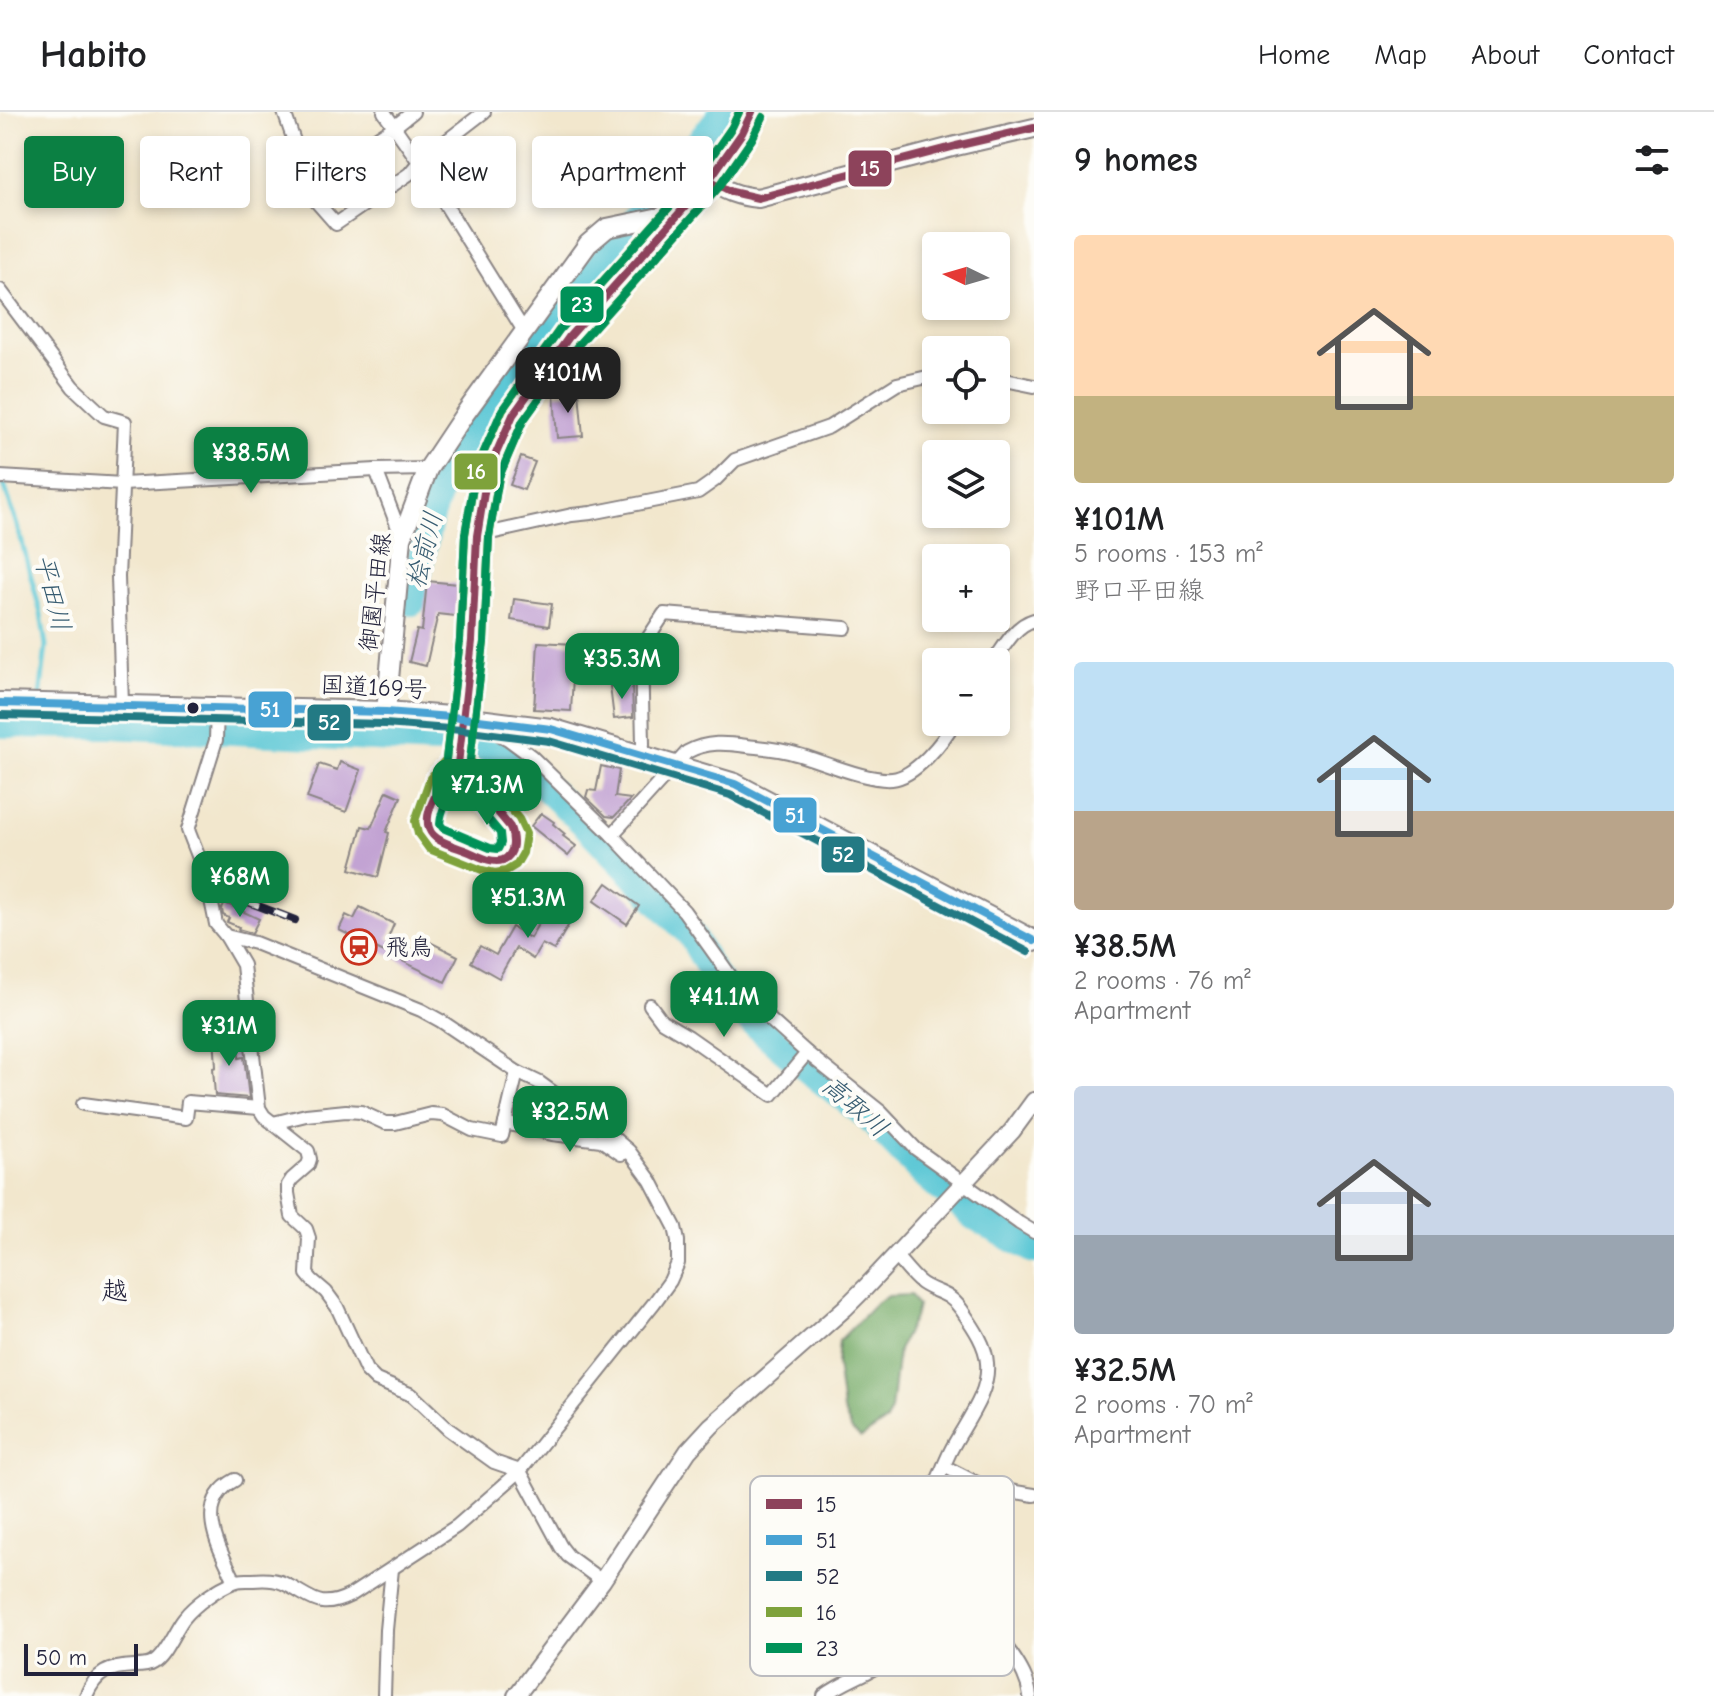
<!DOCTYPE html>
<meta charset="utf-8">
<style>
body{margin:0;font-family:"Comic Neue","Klee One",sans-serif;background:#f6f6f6;color:#202124;height:100vh;display:flex;flex-direction:column;font-size:30px;white-space:nowrap}
*{box-sizing:border-box;margin:0}
p{font-size:26px;color:#757577}
.icon{flex:none;width:44px;height:44px;fill:none;stroke:currentColor;stroke-width:2;stroke-linecap:round;stroke-linejoin:round}
.map{position:relative;flex:1;overflow:hidden}
.panel{display:flex;flex-direction:column;background:#fff;width:680px}
.panel>*{flex:none}
.banner{position:absolute;left:24px;top:24px;width:760px;height:72px;display:flex;gap:16px}
.needle{width:52px;rotate:275deg}
.controls{position:absolute;left:922px;top:120px;display:grid;gap:16px}
.controls a{display:grid;place-items:center;width:88px;height:88px;border-radius:8px;background:#fff;box-shadow:0 4px 12px #0003;font-size:40px}
.scale{position:absolute;left:24px;bottom:20px;width:114px;box-sizing:border-box;padding-left:8px;border:4px solid #22223b;border-top:0;font-size:22px;line-height:28px;white-space:nowrap;color:#22223b;-webkit-text-stroke:6px #fdfcf7;paint-order:stroke}
.price{position:absolute;translate:-50% -68px;padding:0 18px;border-radius:16px;background:#0b8043;color:#fff;font-size:26px;line-height:52px;filter:drop-shadow(0 2px 4px #0008)}
.price::after{content:'';position:absolute;left:50%;top:48px;width:24px;height:18px;margin-left:-12px;background:inherit;clip-path:polygon(0 0,100% 0,50% 100%)}
.price.current{background:#222;color:#fff}
ul{padding:0;list-style:none}
li{display:grid;align-content:center;gap:16px;height:424px;padding:0 40px}
li span{display:grid;place-items:center;height:248px;border-radius:8px;color:#555}
li>.icon{margin-inline-start:auto}
span .icon{width:144px;height:144px;fill:#fffc;stroke-width:1}
li b{font-size:34px}
h2{display:flex;justify-content:space-between;align-items:center;height:96px;padding:0 40px;font-size:34px}
.tag{padding:0 28px;border-radius:8px;background:#fff;box-shadow:0 4px 12px #0003;font-size:28px;line-height:72px}
.tag.current{background:#0b8043;color:#fff}
header{display:flex;align-items:center;gap:48px;box-sizing:border-box;height:112px;padding:0 40px;background:#fff;border-bottom:2px solid #e0e0e0}
header strong{font-size:38px}
nav{display:flex;gap:44px;margin-inline-start:auto;font-size:28px}
main{display:flex;flex:1;min-height:0}
.map>svg:first-child{display:block}
.forest{fill:#76ab68;stroke:#4c6652;stroke-width:2}
.lines{fill:none;stroke-linecap:round;stroke-linejoin:round}
.stream{stroke:#5dc8d6;stroke-width:5}
.river{stroke:#5dc8d6;stroke-width:28}
.building{fill:#c2a3d3}
.minor-casing{stroke:#8a8484;stroke-width:16}
.tertiary-casing{stroke:#8a8484;stroke-width:20}
.secondary-casing{stroke:#8a8484;stroke-width:22}
.trunk-casing{stroke:#8a8484;stroke-width:24}
.minor{stroke:#fff;stroke-width:12}
.tertiary{stroke:#fff;stroke-width:16}
.secondary{stroke:#fff;stroke-width:18}
.trunk{stroke:#fff;stroke-width:20}
.rail-casing{stroke:#22223b;stroke-width:8}
.rail{stroke:#fdfcf7;stroke-width:5;stroke-dasharray:15;stroke-linecap:butt}
.bus-1-casing{stroke:#fdfcf7;stroke-width:14}
.bus-2-casing{stroke:#fdfcf7;stroke-width:14}
.bus-3-casing{stroke:#fdfcf7;stroke-width:14}
.bus-4-casing{stroke:#fdfcf7;stroke-width:14}
.bus-5-casing{stroke:#fdfcf7;stroke-width:14}
.bus-1{stroke:#8d435b;stroke-width:8}
.bus-2{stroke:#48a2d3;stroke-width:8}
.bus-3{stroke:#237a84;stroke-width:8}
.bus-4{stroke:#7ea23b;stroke-width:8}
.bus-5{stroke:#009158;stroke-width:8}
.bus-dot{fill:#22223b;stroke:#fdfcf7;stroke-width:3}
.labels{text-anchor:middle;dominant-baseline:central;stroke-width:8;stroke-linejoin:round;paint-order:stroke}
.street-label{font-size:24px;fill:#22223b;stroke:#fdfcf7}
.poi-label{font-size:24px;fill:#22223b;stroke:#fdfcf7;text-anchor:start}
.water-label{font-size:26px;font-style:italic;fill:#375c71;stroke:#fdfcf7}
.neighbourhood-label{font-size:26px;fill:#22223b;stroke:#fdfcf7}
.key{fill:#fdfcf7;stroke:#bbbbbf;stroke-width:2}
.key-label{font-size:22px;fill:#22223b}
.line-badge{stroke:#fdfcf7;stroke-width:3}
.badge-label{font-size:22px;text-anchor:middle;font-weight:bold;fill:#fff}
</style>
<header>
<strong>Habito</strong>
<nav><a>Home</a><a>Map</a><a>About</a><a>Contact</a></nav>
</header>
<main>
<div class="map">
<svg width="1034" height="1584" viewBox="0 0 1034 1584">
<rect width="100%" height="100%" fill="#fdfcf7"/>
<filter id="ink" filterUnits="userSpaceOnUse"><feTurbulence type="fractalNoise" baseFrequency=".0125" numOctaves="2"/><feDisplacementMap in="SourceGraphic" scale="16" xChannelSelector="R" yChannelSelector="G"/><feConvolveMatrix kernelMatrix="1 2 1 2 8 2 1 2 1" color-interpolation-filters="sRGB"/></filter>
<filter id="wash" filterUnits="userSpaceOnUse"><feTurbulence type="fractalNoise" baseFrequency=".006" numOctaves="4" result="noise"/><feDisplacementMap in="SourceGraphic" scale="32" xChannelSelector="R" yChannelSelector="G"/><feGaussianBlur stdDeviation="1.8" result="paint"/><feColorMatrix in="noise" values="0 0 0 0 0 0 0 0 0 0 0 0 0 0 0 0 0 1.4 0 .05"/><feComposite in="paint" operator="in"/></filter>
<g filter="url(#wash)">
<rect width="100%" height="100%" fill="#f2e7cd"/>
<polygon class="forest" points="911,1183 917,1194 914,1206 898,1238 891,1298 886,1309 861,1326 852,1319 843,1298 837,1252 839,1229 877,1190 888,1184"/>
<g class="lines">
<g class="stream">
<polyline points="2,366 20,423 41,502 46,534 40,586"/>
<polyline points="37,613 39,596"/>
</g>
<g class="river">
<polyline points="412,490 430,404 440,376 477,314 522,251 572,190 617,131 723,1"/>
<polyline points="0,612 112,613 435,629"/>
<polyline points="485,637 509,648 531,662 586,713 691,823 713,862 742,901 812,961 870,1006 921,1059 976,1106 1034,1138"/>
</g>
</g>
<g id="blocks">
<g class="building">
<polygon points="579,280 583,324 557,326 554,282"/>
<polygon points="521,345 535,350 524,378 510,373"/>
<polygon points="427,469 458,472 455,504 438,502 426,554 409,550 417,518 422,519"/>
<polygon points="514,487 552,492 549,514 511,508"/>
<polygon points="538,530 575,532 571,599 534,597"/>
<polygon points="632,572 633,605 614,607 610,574"/>
<polygon points="340,650 361,658 346,700 307,686 319,652 337,658"/>
<polygon points="601,654 619,658 615,685 631,687 614,705 606,704 586,685 588,678 596,679"/>
<polygon points="387,679 401,685 386,720 389,721 378,765 350,757 362,714 371,716"/>
<polygon points="541,701 554,710 553,712 565,722 563,724 576,734 568,744 531,714"/>
<polygon points="607,771 639,794 627,812 594,789"/>
<polygon points="553,787 576,800 554,838 542,832 533,847 516,836 499,866 471,850 480,834 496,843 512,815 530,826"/>
<polygon points="225,791 259,807 252,821 238,817 239,815 227,810 229,806 223,803 222,797"/>
<polygon points="360,795 394,812 388,826 419,842 426,828 458,844 445,870 339,818 346,803 354,807"/>
<polygon points="238,921 239,946 244,945 249,986 215,983 213,956 216,955 214,923"/>
</g>
</g>
</g>
<g filter="url(#ink)">
<use href="#blocks" fill-opacity="0" stroke="#8a8484" stroke-width="2"/>
<g class="lines">
<defs>
<g id="minor">
<polyline points="284,0 314,87 336,112 409,62 419,50 484,0"/>
<polyline points="384,0 419,50 524,219"/>
<polyline points="308,71 394,15 413,0"/>
<polyline points="0,178 73,275 104,304 125,310 118,465 122,593"/>
<polyline points="996,266 1034,274"/>
<polyline points="376,358 402,426"/>
<polyline points="0,365 123,372 376,358 428,357"/>
<polyline points="477,424 572,403 591,401 698,380 715,368 735,348 829,315 897,272 936,263"/>
<path d="M 993,550 C 1005,534 1014,514 1034,508"/>
<polyline points="217,595 216,628 188,718 206,764 216,812 226,824 243,853 259,996 264,1004 308,1039 310,1047 308,1053 292,1067 288,1073 288,1081 292,1104 306,1117 309,1126 307,1162 312,1168 326,1180 337,1195 366,1258 376,1268 412,1283 448,1317 494,1350 520,1359 561,1435 568,1444 602,1469"/>
<polyline points="484,614 508,627 531,644 612,723 684,799 746,886 807,941 881,1000 916,1037 1019,1111 1034,1120"/>
<polyline points="641,643 643,632 641,537 664,502 845,516"/>
<polyline points="458,652 510,715 514,725 513,735 508,744 502,748 495,749 486,747 435,726 429,717 427,709 430,699 441,672 458,652 463,606 467,608"/>
<path d="M 612,723 L 687,640 C 707,629 726,631 747,634 C 764,636 780,637 796,642 C 822,649 866,669 892,667 C 915,665 944,629 954,610"/>
<polyline points="650,893 662,909 689,925 772,983 807,941"/>
<polyline points="83,992 186,1006 188,990 259,996"/>
<polyline points="273,1011 306,1003 346,999 361,1000 385,1011 395,1011 431,1002 443,1003 472,1018 502,1024 517,960"/>
<polyline points="505,1011 552,1022 601,1028 621,1042 627,1040"/>
<polyline points="944,1354 979,1372 998,1377 1034,1383"/>
<path d="M 235,1368 C 192,1391 220,1438 235,1469"/>
<path d="M 899,1532 C 911,1534 925,1538 937,1535 C 944,1534 949,1531 955,1528 C 984,1513 994,1516 1012,1543 C 1021,1556 1028,1568 1030,1584"/>
<path d="M 86,1584 C 96,1560 109,1555 134,1554 C 139,1554 148,1554 152,1551 C 165,1544 175,1517 184,1506 C 195,1492 218,1476 234,1470 C 240,1467 247,1468 253,1468 C 263,1467 274,1467 283,1471 C 312,1484 317,1500 351,1483 L 457,1414 L 520,1359 L 654,1191 L 670,1169 L 678,1151 L 678,1129 L 675,1115 L 651,1069 L 629,1039 L 602,1016 L 540,971 L 517,960 L 441,909 L 421,898 L 255,831 L 226,824"/>
<polyline points="384,1584 386,1518 392,1457"/>
<path d="M 824,1584 C 861,1556 901,1561 902,1503 C 903,1484 897,1473 902,1453 C 918,1415 933,1377 950,1340 C 963,1313 990,1283 987,1251 C 986,1232 972,1213 961,1197 C 948,1179 937,1182 921,1171 C 912,1164 904,1153 896,1144"/>
</g>
<polyline id="tertiary" points="516,1584 602,1469 688,1339 711,1314 845,1196 866,1175 1012,1019 1034,989"/>
<g id="secondary">
<path d="M 709,68 C 725,79 738,84 758,86 L 956,34 L 1034,16"/>
<polyline points="386,600 402,426 428,357 464,303 588,132 607,116 655,106 675,105"/>
<polyline points="463,606 472,529 477,424 487,362 513,303 569,225 709,68 742,21 752,0"/>
</g>
<polyline id="trunk" points="0,591 386,600 463,606 551,617 735,672 1034,829"/>
</defs>
<use href="#minor" class="minor-casing"/>
<use href="#tertiary" class="tertiary-casing"/>
<use href="#secondary" class="secondary-casing"/>
<use href="#trunk" class="trunk-casing"/>
<use href="#minor" class="minor"/>
<use href="#tertiary" class="tertiary"/>
<use href="#secondary" class="secondary"/>
<use href="#trunk" class="trunk"/>
<defs>
<polyline id="rail" points="217,778 295,808"/>
</defs>
<use href="#rail" class="rail-casing"/>
<use href="#rail" class="rail"/>
<defs>
<g id="bus-1">
<polyline points="709,68 732,80 758,86 956,34 1034,16"/>
<path d="M 458,652 L 510,715 C 514,726 516,742 503,748 C 491,752 477,743 467,739 C 457,735 440,731 433,723 C 416,704 445,667 458,652 Z"/>
<polyline points="458,652 472,529 477,424 487,362 513,303 569,225 709,68 742,21 752,0"/>
</g>
<polyline id="bus-2" points="0,591 386,600 463,606 551,617 735,672 1034,829"/>
<polyline id="bus-3" points="0,603 385,612 462,618 549,629 730,683 1028,840"/>
<polyline id="bus-4" points="739,0 732,15 700,61 559,218 503,297 476,358 465,423 460,528 446,647 430,666 415,709 418,722 429,737 482,758 495,761 506,759 516,753 523,741 526,722 519,707 470,648 484,530 489,425 499,365 523,309 578,233 719,75 752,27 763,5"/>
<g id="bus-5">
<polyline points="446,647 460,528 465,422 476,358 502,298 560,217 700,61 732,15 739,0"/>
<polyline points="470,648 484,530 489,425 499,365 523,309 578,233 719,75 752,27 763,5"/>
<path d="M 458,671 L 500,721 L 501,731 L 498,737 L 490,736 L 443,716 L 440,712 C 441,698 449,682 458,671 Z"/>
</g>
</defs>
<use href="#bus-1" class="bus-1-casing"/>
<use href="#bus-2" class="bus-2-casing"/>
<use href="#bus-3" class="bus-3-casing"/>
<use href="#bus-4" class="bus-4-casing"/>
<use href="#bus-5" class="bus-5-casing"/>
<use href="#bus-1" class="bus-1"/>
<use href="#bus-2" class="bus-2"/>
<use href="#bus-3" class="bus-3"/>
<use href="#bus-4" class="bus-4"/>
<use href="#bus-5" class="bus-5"/>
</g>
</g>
<defs>
<symbol id="station-ring" viewBox="-11 -11 22 22"><circle r="9.5" fill="#fdfcf7" stroke="#c8321e" stroke-width="1.5"/><path d="M-3-6H3Q5-6 5-4V2Q5 4 3 4L4.5 6H3L1.5 4h-3L-3 6H-4.5L-3 4Q-5 4-5 2V-4Q-5-6-3-6ZM-3.5-4v3h7v-3ZM-3.5 1v1.5H-2V1ZM2 1v1.5H3.5V1Z" fill="#c8321e"/></symbol>
</defs>
<g fill-rule="evenodd">
<use href="#station-ring" x="339" y="815" width="40" height="40"/>
</g>
<circle class="bus-dot" cx="193" cy="596" r="7"/>
<g class="labels">
<g class="street-label">
<text transform="translate(375 480) rotate(-83)">御園平田線</text>
<text transform="translate(374 575) rotate(3)">国道169号</text>
</g>
<g class="poi-label">
<text x="385" y="835">飛鳥</text>
</g>
<g class="water-label">
<text transform="translate(425 438) rotate(-76)">桧前川</text>
<text transform="translate(52 481) rotate(76)">平田川</text>
<text transform="translate(855 995) rotate(41)">高取川</text>
</g>
<g class="neighbourhood-label">
<text x="115" y="1179">越</text>
</g>
</g>
<rect x="750" y="1364" width="264" height="200" rx="12" class="key"/>
<rect x="766" y="1387" width="36" height="10" fill="#8d435b"/>
<rect x="766" y="1423" width="36" height="10" fill="#48a2d3"/>
<rect x="766" y="1459" width="36" height="10" fill="#237a84"/>
<rect x="766" y="1495" width="36" height="10" fill="#7ea23b"/>
<rect x="766" y="1531" width="36" height="10" fill="#009158"/>
<g class="key-label">
<text x="816" y="1400">15</text>
<text x="816" y="1436">51</text>
<text x="816" y="1472">52</text>
<text x="816" y="1508">16</text>
<text x="816" y="1544">23</text>
</g>
<g class="line-badge">
<rect x="847" y="37" width="46" height="39" rx="8" fill="#8d435b"/>
<rect x="559" y="173" width="46" height="39" rx="8" fill="#009158"/>
<rect x="453" y="340" width="46" height="39" rx="8" fill="#7ea23b"/>
<rect x="247" y="578" width="46" height="39" rx="8" fill="#48a2d3"/>
<rect x="306" y="591" width="46" height="39" rx="8" fill="#237a84"/>
<rect x="772" y="684" width="46" height="38" rx="8" fill="#48a2d3"/>
<rect x="820" y="723" width="46" height="39" rx="8" fill="#237a84"/>
</g>
<g class="badge-label">
<text x="870" y="64">15</text>
<text x="582" y="200">23</text>
<text x="476" y="367">16</text>
<text x="270" y="605">51</text>
<text x="329" y="618">52</text>
<text x="795" y="711">51</text>
<text x="843" y="750">52</text>
</g>
</svg>
<div class="controls">
<a><svg class="needle" viewBox="-14 -14 28 28"><path d="M0-13l5 13h-10z" fill="#e53935"/><path d="M0 13l5-13h-10z" fill="#757577"/></svg></a>
<a><svg class="icon" aria-label="locate" viewBox="0 0 24 24"><circle cx="12" cy="12" r="6"/><path d="M12 2v4M12 18v4M2 12h4M18 12h4"/></svg></a>
<a><svg class="icon" aria-label="layers" viewBox="0 0 24 24"><path d="M12 4l9 5-9 5-9-5zM3 14l9 5 9-5"/></svg></a>
<a>+</a>
<a>−</a>
</div>
<div class="scale">50 m</div>
<b class="price current" style="left:568px;top:303px">¥101M</b>
<b class="price" style="left:251px;top:383px">¥38.5M</b>
<b class="price" style="left:622px;top:589px">¥35.3M</b>
<b class="price" style="left:487px;top:715px">¥71.3M</b>
<b class="price" style="left:240px;top:807px">¥68M</b>
<b class="price" style="left:528px;top:828px">¥51.3M</b>
<b class="price" style="left:724px;top:927px">¥41.1M</b>
<b class="price" style="left:229px;top:956px">¥31M</b>
<b class="price" style="left:570px;top:1042px">¥32.5M</b>
<div class="banner">
<a class="tag current">Buy</a>
<a class="tag">Rent</a>
<a class="tag">Filters</a>
<a class="tag">New</a>
<a class="tag">Apartment</a>
</div>
</div>
<section class="panel">
<h2>9 homes<svg class="icon" aria-label="filters" viewBox="0 0 24 24"><path d="M4 7h16M4 17h16"/><circle cx="9" cy="7" r="2"/><circle cx="15" cy="17" r="2"/></svg></h2>
<ul>
<li><span style="background:linear-gradient(#ffd9b3 65%,#c2b280 0)"><svg class="icon" aria-label="home" viewBox="0 0 24 24"><path d="M3 11l9-7 9 7M6 9v11h12V9"/></svg></span><div><b>¥101M</b><p>5 rooms · 153 m²</p><p>野口平田線</p></div></li>
<li><span style="background:linear-gradient(#bfe0f5 60%,#b9a48a 0)"><svg class="icon" aria-label="home" viewBox="0 0 24 24"><path d="M3 11l9-7 9 7M6 9v11h12V9"/></svg></span><div><b>¥38.5M</b><p>2 rooms · 76 m²</p><p>Apartment</p></div></li>
<li><span style="background:linear-gradient(#c9d6e8 60%,#9aa5b1 0)"><svg class="icon" aria-label="home" viewBox="0 0 24 24"><path d="M3 11l9-7 9 7M6 9v11h12V9"/></svg></span><div><b>¥32.5M</b><p>2 rooms · 70 m²</p><p>Apartment</p></div></li>
</ul>
</section>
</main>
